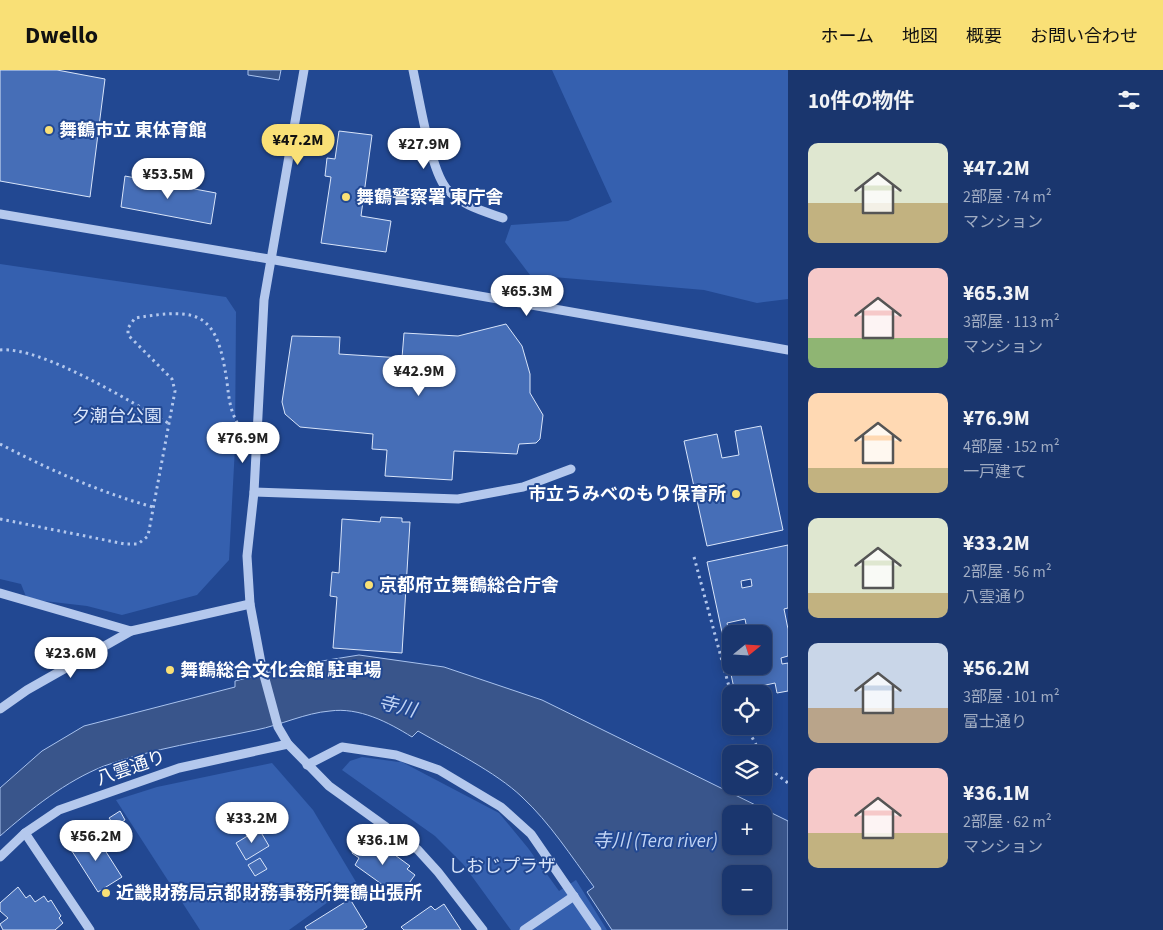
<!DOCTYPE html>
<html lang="ja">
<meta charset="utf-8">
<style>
body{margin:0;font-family:"Source Sans 3","Noto Sans JP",sans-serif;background:#233e73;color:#f1f3f6;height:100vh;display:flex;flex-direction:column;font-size:19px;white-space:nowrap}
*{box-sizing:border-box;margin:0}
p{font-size:16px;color:#9fabc2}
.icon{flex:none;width:28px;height:28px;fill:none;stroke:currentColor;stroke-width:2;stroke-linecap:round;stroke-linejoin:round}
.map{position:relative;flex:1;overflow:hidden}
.details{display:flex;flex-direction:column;background:#1a366e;width:375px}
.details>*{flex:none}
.needle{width:32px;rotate:72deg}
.controls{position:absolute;left:722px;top:555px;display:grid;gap:10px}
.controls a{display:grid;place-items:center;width:50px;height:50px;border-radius:10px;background:#1a366e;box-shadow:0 2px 12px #0003,0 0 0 1px #385081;font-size:25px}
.price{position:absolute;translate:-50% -42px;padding:0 11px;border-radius:18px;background:#fff;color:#222;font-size:16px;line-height:32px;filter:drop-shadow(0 1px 2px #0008)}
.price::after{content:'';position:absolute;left:50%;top:30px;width:15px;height:11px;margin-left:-8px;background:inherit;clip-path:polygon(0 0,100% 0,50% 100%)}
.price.selected{background:#f9e076;color:#111}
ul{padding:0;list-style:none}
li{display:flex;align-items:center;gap:15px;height:125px;padding:0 20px}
li span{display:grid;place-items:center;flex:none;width:140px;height:100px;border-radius:10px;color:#555}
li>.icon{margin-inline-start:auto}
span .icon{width:60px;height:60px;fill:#fffc;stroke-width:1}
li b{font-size:21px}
h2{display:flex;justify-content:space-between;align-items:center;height:60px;padding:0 20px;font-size:21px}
header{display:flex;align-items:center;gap:30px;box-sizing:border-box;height:70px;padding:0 25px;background:#f9e076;color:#111}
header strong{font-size:24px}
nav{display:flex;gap:28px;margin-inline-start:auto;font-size:18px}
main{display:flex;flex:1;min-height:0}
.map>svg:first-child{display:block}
.green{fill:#3560af}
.water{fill:#39558b;stroke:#a8c2ee;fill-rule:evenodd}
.building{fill:#466eb7;stroke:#d9e5fa;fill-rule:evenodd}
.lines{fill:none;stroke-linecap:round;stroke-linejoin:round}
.path{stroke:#b4c8ed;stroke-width:3;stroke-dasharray:2.5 4;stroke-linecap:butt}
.minor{stroke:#b4c8ed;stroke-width:9}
.poi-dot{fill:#f9e076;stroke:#224892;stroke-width:2}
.labels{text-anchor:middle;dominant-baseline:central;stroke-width:4;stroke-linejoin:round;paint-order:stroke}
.poi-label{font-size:18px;font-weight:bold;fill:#fff;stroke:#224892;text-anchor:start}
.park-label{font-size:18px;fill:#d9e5fa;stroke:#224892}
.street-label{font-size:18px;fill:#fff;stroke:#224892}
.water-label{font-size:19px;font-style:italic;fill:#c0d3f4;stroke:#224892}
</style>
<header>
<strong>Dwello</strong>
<nav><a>ホーム</a><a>地図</a><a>概要</a><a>お問い合わせ</a></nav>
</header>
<main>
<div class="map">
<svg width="788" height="860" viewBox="0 0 788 860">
<rect width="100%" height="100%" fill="#224892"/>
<g class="green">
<polygon points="552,0 788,0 788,229 757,233 704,220 530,205 505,172 511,155 568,151 612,132"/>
<polygon points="0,194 226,227 236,242 235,377 229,490 197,525 122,545 87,536 27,529 21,514 0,509"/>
<polygon points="362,687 399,692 400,691 499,743 528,778 559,821 576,810 607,860 511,860 463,794 435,766 342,700 350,691"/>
<polygon points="272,693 313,740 356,812 289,860 200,860 116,730 157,717"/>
</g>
<g class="water">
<polygon points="248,0 281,0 279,10 248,5"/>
<path d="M 359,585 L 444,597 L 542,630 L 788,751 L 788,860 L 612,860 L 587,822 L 594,817 C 571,786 550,753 522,727 C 496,702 449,679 418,661 L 412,667 C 388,652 359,637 330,641 C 305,643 281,655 256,660 C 205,671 154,678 104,696 C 66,711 31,739 0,766 L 0,718 L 42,681 L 84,656 L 235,617 L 235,611 L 297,595 ZM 731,744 L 764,744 L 764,776 L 731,776 ZM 731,804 L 764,804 L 764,836 L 731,836 Z"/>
</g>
<g class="building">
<polygon points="0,0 57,0 105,9 90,127 0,111"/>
<polygon points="339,61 372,65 361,146 391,151 386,182 321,173 331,107 325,106 327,88 335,89"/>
<polygon points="125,106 216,123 211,154 121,137"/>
<polygon points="506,254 522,276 530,304 530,323 543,345 540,369 536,373 519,374 517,384 454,381 452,410 385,406 387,380 372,379 373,364 300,357 285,344 282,332 292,266 340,267 339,284 402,288 404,263 458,266"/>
<polygon points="761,356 783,460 707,476 684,371 717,364 722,388 739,385 735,361"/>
<polygon points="381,447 402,448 402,452 410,452 402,583 333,578 337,527 330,526 332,502 339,503 342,449 380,452"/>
<path d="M 788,475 L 788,538 L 784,539 L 788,559 L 788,586 L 781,588 L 782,594 L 788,593 L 788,621 L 777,623 L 775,613 L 761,616 L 763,624 L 748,624 L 748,621 L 735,623 L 707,492 ZM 751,509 L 752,516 L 742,518 L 741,511 ZM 745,549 L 748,564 L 764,564 L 767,596 L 731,596 L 731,570 L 727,553 Z"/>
<polygon points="120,741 125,750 115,756 109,748"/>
<polygon points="259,759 269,776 246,790 236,773"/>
<polygon points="94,763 122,807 98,822 70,778"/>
<polygon points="373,769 410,796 407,799 415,805 401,824 396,820 394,823 355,795 359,788 352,783 359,772 364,776 367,770 370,773"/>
<polygon points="260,788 267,799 255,806 248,795"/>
<polygon points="18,817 26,828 30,825 35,832 44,826 48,832 51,830 61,846 59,848 63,853 55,860 3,860 0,854 8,848 0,841 0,833"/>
<polygon points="350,829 367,857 362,860 307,860 305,857"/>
<polygon points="444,834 461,860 404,860 401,857 431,836 435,840"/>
</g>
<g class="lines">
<g class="path">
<path d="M 0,280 C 42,276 132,333 170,354"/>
<path d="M 0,374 C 50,400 99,422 153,437"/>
<path d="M 0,449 L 125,474 L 138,474 L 148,466 L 175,321 L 172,309 L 128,265 L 128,258 L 135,248 C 201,237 217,243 227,312 C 229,329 230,341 239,356 L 235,377"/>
<polyline points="694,487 731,624"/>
<polyline points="746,656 761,684"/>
<polyline points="764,688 771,700 788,713"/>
</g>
<g class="minor">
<polyline points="304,0 264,230 254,422 247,486 250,534 262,598 278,657 288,674 329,716 418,780 438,802 483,860"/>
<path d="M 413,0 C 419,27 430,98 446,118 C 460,135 483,141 503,148"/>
<polyline points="0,144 269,189 788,280"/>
<polyline points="254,422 458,429 523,417 571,399"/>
<polyline points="0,523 131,561"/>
<polyline points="0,639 27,620 131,561 250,534"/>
<polyline points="307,695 342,677 396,685 439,700 501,737 531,764 597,860"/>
<polyline points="25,763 90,860"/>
<polyline points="0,787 25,763 59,740 179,698 288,674"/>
<polyline points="524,860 574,826"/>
</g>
</g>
<g class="poi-dot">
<circle cx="49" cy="60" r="5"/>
<circle cx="346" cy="127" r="5"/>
<circle cx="736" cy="424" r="5"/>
<circle cx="369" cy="515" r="5"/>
<circle cx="170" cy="600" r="5"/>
<circle cx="106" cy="823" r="5"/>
</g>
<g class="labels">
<g class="poi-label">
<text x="59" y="60">舞鶴市立 東体育館</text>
<text x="356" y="127">舞鶴警察署 東庁舎</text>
<text x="726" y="424" text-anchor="end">市立うみべのもり保育所</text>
<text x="379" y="515">京都府立舞鶴総合庁舎</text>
<text x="180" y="600">舞鶴総合文化会館 駐車場</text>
<text x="116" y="823">近畿財務局京都財務事務所舞鶴出張所</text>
</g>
<g class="park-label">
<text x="117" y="346">夕潮台公園</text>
<text x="502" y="796">しおじプラザ</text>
</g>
<g class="street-label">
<text transform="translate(131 698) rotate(-19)">八雲通り</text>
</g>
<g class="water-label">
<text transform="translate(397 637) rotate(14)">寺川</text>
<text x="655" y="771">寺川 (Tera river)</text>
</g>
</g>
</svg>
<div class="controls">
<a><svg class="needle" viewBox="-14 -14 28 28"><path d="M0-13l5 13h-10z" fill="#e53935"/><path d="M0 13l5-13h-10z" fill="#9fabc2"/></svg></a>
<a><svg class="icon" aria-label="locate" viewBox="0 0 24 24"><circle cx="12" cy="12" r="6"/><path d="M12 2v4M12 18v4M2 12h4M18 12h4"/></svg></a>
<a><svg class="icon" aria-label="layers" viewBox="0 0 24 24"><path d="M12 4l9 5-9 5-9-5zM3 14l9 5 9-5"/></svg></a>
<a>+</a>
<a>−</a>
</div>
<b class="price selected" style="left:298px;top:96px">¥47.2M</b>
<b class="price" style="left:424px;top:100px">¥27.9M</b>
<b class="price" style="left:168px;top:130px">¥53.5M</b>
<b class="price" style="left:527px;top:247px">¥65.3M</b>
<b class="price" style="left:419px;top:327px">¥42.9M</b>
<b class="price" style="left:243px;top:394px">¥76.9M</b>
<b class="price" style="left:71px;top:609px">¥23.6M</b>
<b class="price" style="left:252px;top:774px">¥33.2M</b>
<b class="price" style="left:96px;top:792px">¥56.2M</b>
<b class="price" style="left:383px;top:796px">¥36.1M</b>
</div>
<section class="details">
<h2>10件の物件<svg class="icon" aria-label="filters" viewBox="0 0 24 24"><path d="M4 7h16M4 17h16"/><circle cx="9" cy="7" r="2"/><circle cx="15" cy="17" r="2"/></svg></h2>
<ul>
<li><span style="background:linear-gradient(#dfe7d0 60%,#c2b280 0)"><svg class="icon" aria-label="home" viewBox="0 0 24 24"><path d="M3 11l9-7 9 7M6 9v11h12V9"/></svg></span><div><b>¥47.2M</b><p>2部屋 · 74 m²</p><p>マンション</p></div></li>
<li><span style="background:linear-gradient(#f6c9c9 70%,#8fb573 0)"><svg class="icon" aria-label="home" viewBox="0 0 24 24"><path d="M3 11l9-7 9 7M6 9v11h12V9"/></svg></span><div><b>¥65.3M</b><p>3部屋 · 113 m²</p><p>マンション</p></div></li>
<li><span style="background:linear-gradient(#ffd9b3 75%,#c2b280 0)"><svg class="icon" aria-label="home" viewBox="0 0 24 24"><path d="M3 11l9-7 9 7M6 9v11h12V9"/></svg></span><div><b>¥76.9M</b><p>4部屋 · 152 m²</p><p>一戸建て</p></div></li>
<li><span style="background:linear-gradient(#dfe7d0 75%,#c2b280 0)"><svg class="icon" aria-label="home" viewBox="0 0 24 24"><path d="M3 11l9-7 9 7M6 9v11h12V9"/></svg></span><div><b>¥33.2M</b><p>2部屋 · 56 m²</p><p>八雲通り</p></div></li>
<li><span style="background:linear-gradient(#c9d6e8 65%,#b9a48a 0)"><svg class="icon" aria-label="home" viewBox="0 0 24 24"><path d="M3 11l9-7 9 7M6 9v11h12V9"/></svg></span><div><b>¥56.2M</b><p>3部屋 · 101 m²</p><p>富士通り</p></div></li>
<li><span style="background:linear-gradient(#f6c9c9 65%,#c2b280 0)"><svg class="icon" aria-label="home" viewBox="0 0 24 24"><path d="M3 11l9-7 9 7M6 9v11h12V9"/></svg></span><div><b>¥36.1M</b><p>2部屋 · 62 m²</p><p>マンション</p></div></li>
</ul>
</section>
</main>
